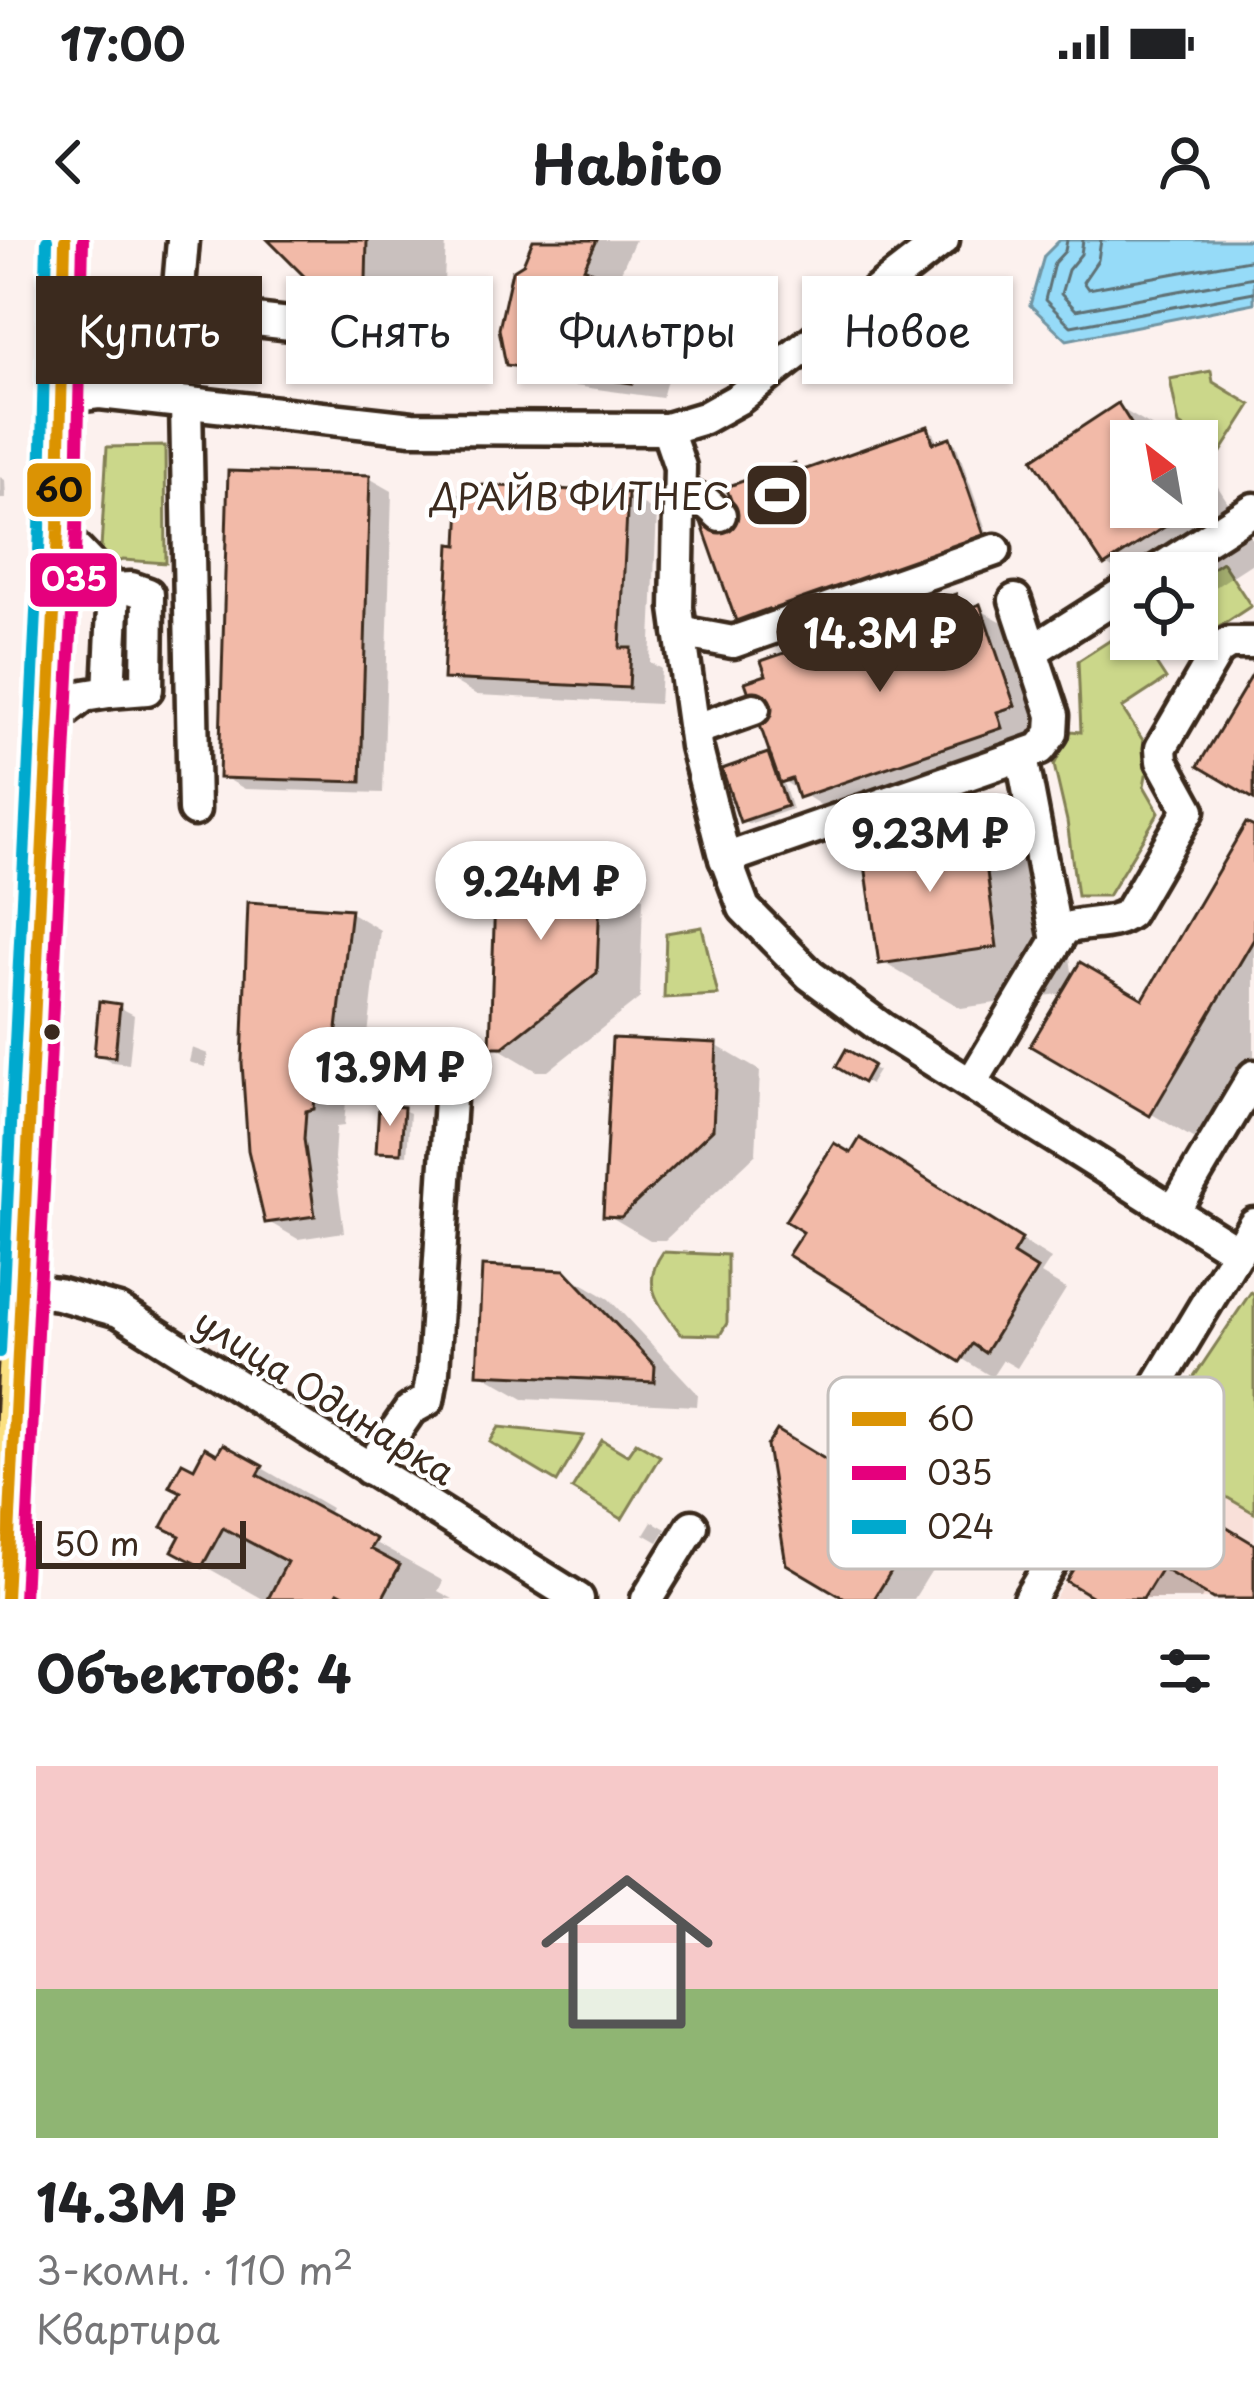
<!DOCTYPE html>
<html lang="ru">
<meta charset="utf-8">
<style>
body{margin:0;font-family:"Playpen Sans",sans-serif;background:#f2f2f2;color:#202124;height:100vh;display:flex;flex-direction:column;font-size:45px;white-space:nowrap}
*{box-sizing:border-box;margin:0}
p{font-size:39px;color:#757577}
.icon{flex:none;width:66px;height:66px;fill:none;stroke:currentColor;stroke-width:2;stroke-linecap:round;stroke-linejoin:round}
.map{position:relative;height:1359px;overflow:hidden}
.side{display:flex;flex-direction:column;background:#fff;flex:1}
.side>*{flex:none}
.banner{position:absolute;left:36px;top:36px;width:1182px;height:108px;display:flex;gap:24px}
.needle{width:78px;rotate:329deg}
.buttons{position:absolute;left:1110px;top:180px;display:grid;gap:24px}
.buttons a{display:grid;place-items:center;width:108px;height:108px;border-radius:0px;background:#fff;box-shadow:0 3px 9px #0004;font-size:60px}
.scale{position:absolute;left:36px;bottom:30px;width:210px;box-sizing:border-box;padding-left:12px;border:6px solid #3b2a1e;border-top:0;font-size:33px;line-height:42px;white-space:nowrap;color:#3b2a1e;-webkit-text-stroke:9px #fff;paint-order:stroke}
.price{position:absolute;translate:-50% -102px;padding:0 27px;border-radius:42px;background:#fff;color:#222;font-size:39px;line-height:78px;filter:drop-shadow(0 3px 6px #0008)}
.price::after{content:'';position:absolute;left:50%;top:72px;width:36px;height:27px;margin-left:-18px;background:inherit;clip-path:polygon(0 0,100% 0,50% 100%)}
.price.on{background:#3b2a1e;color:#fff}
ul{padding:0;list-style:none}
li{display:grid;align-content:center;gap:24px;height:636px;padding:0 36px}
li+li{border-top:3px solid #e0e0e0}
li span{display:grid;place-items:center;height:372px;border-radius:0px;color:#555}
li>.icon{margin-inline-start:auto}
span .icon{width:216px;height:216px;fill:#fffc;stroke-width:1}
li b{font-size:51px}
h2{display:flex;justify-content:space-between;align-items:center;height:144px;padding:0 36px;font-size:51px}
.tag{padding:0 42px;border-radius:0px;background:#fff;box-shadow:0 3px 9px #0004;font-size:42px;line-height:108px}
.tag.on{background:#3b2a1e;color:#fff}
.status{display:flex;justify-content:space-between;align-items:center;height:84px;padding:0 60px;background:#fff;direction:ltr}
.status svg{height:33px;fill:currentColor}
header{display:flex;justify-content:space-between;align-items:center;height:156px;padding:0 36px;background:#fff;font-size:54px;font-weight:700}
.map>svg:first-child{display:block}
.built{fill:#f9e0d9}
.green{fill:#cbd78a;stroke:#838054;stroke-width:3}
.water{fill:#96dbf8;stroke:#7294a1;stroke-width:3}
.shadow{fill:#0003}
.lines{fill:none;stroke-linecap:round;stroke-linejoin:round}
.shore{stroke:#5f7175;stroke-width:3}
.building{fill:#f2baa8;stroke:#3b2a1e;stroke-width:3}
.minor-casing{stroke:#3b2a1e;stroke-width:39}
.major-casing{stroke:#3b2a1e;stroke-width:45}
.minor{stroke:#fff;stroke-width:30}
.major{stroke:#fbe080;stroke-width:36}
.bus-1-casing{stroke:#fff;stroke-width:21}
.bus-2-casing{stroke:#fff;stroke-width:21}
.bus-3-casing{stroke:#fff;stroke-width:21}
.bus-1{stroke:#db9304;stroke-width:12}
.bus-2{stroke:#e5007d;stroke-width:12}
.bus-3{stroke:#00a9ce;stroke-width:12}
.bus-dot{fill:#3b2a1e;stroke:#fff;stroke-width:4.5}
.labels{text-anchor:middle;dominant-baseline:central;stroke-width:9;stroke-linejoin:round;paint-order:stroke}
.poi-label{font-size:36px;fill:#3b2a1e;stroke:#fff;text-anchor:end}
.street-label{font-size:36px;fill:#3b2a1e;stroke:#fff}
.key{fill:#fff;stroke:#c4bfbc;stroke-width:3}
.key-label{font-size:33px;fill:#3b2a1e}
.line-badge{stroke:#fff;stroke-width:4.5}
.badge-label{font-size:33px;text-anchor:middle;font-weight:bold;fill:#fff}
.pale-badge-label{font-size:33px;text-anchor:middle;font-weight:bold;fill:#111}
</style>
<div class="status"><b>17:00</b><svg viewBox="0 0 49 12"><path d="M0 12V9h3v3zM5 12V6h3v6zM10 12V3h3v9zM15 12V0h3v12zM26 1h20v11H26zM47 4h2v5h-2z"/></svg></div>
<header><svg class="icon" aria-label="back" viewBox="0 0 24 24"><path d="M15 5l-7 7 7 7"/></svg>Habito<svg class="icon" aria-label="person" viewBox="0 0 24 24"><circle cx="12" cy="8" r="4"/><path d="M4 21q1-7 8-7t8 7"/></svg></header>
<div class="map">
<svg width="1254" height="1359" viewBox="0 0 1254 1359">
<rect width="100%" height="100%" fill="#fcf1ee"/>
<filter id="ink" filterUnits="userSpaceOnUse"><feTurbulence type="fractalNoise" baseFrequency=".00833" numOctaves="2"/><feDisplacementMap in="SourceGraphic" scale="24" xChannelSelector="R" yChannelSelector="G"/><feConvolveMatrix kernelMatrix="1 2 1 2 8 2 1 2 1" color-interpolation-filters="sRGB"/></filter>
<g filter="url(#ink)">
<polygon class="built" points="1254,1048 1254,1359 1054,1359 1145,1210"/>
<g class="green">
<polygon points="1211,131 1213,142 1251,165 1221,212 1179,185 1170,139"/>
<polygon points="165,206 166,323 123,320 100,326 107,207"/>
<polygon points="1222,322 1251,366 1186,409 1179,399 1197,399 1197,338"/>
<polygon points="1131,387 1131,399 1140,399 1166,439 1122,468 1146,505 1150,535 1146,535 1144,546 1159,572 1108,656 1077,656 1067,581 1054,525 1071,491 1081,492 1078,421"/>
<polygon points="702,687 718,755 664,758 666,693"/>
<path d="M 663,1012 L 727,1015 L 727,1083 L 720,1095 L 681,1094 C 660,1065 639,1046 663,1012 Z"/>
<polygon points="1251,1052 1254,1054 1254,1273 1145,1210"/>
<polygon points="499,1187 584,1196 557,1242 490,1202"/>
<polygon points="602,1200 627,1215 636,1202 660,1216 622,1279 572,1249"/>
</g>
<polygon class="water" points="1060,0 1254,0 1254,63 1067,100 1030,65 1044,16"/>
<g class="shadow">
<polygon points="273,0 446,0 442,84 424,92 394,88 316,43"/>
<polygon points="537,0 635,0 615,45 694,83 683,141 667,140 662,158 539,141 508,123 525,26"/>
<polygon points="1118,167 1177,201 1131,201 1131,267 1197,267 1197,215 1254,302 1254,322 1197,359 1197,333 1131,333 1131,339 1106,324"/>
<polygon points="927,190 934,193 938,205 949,200 956,204 989,298 745,383 738,379 738,272 795,226 803,233"/>
<polygon points="0,237 5,240 6,258 0,258"/>
<polygon points="369,238 392,251 383,553 245,549 222,536"/>
<polygon points="627,256 657,273 650,422 661,429 659,464 477,455 446,437 460,308"/>
<polygon points="956,357 1023,393 1057,491 845,581 782,540 792,569 749,584 743,580 768,516 775,520"/>
<polygon points="127,360 144,361 149,392 126,387"/>
<polygon points="126,415 142,415 148,447 125,444"/>
<polygon points="980,590 1059,635 1073,739 1144,762 1254,591 1254,856 1220,914 1034,805 1065,753 961,768 882,722"/>
<polygon points="600,633 643,658 640,758 548,831 537,831 493,805"/>
<polygon points="350,672 380,690 362,848 347,848 344,886 336,887 334,918 344,992 298,999 267,981"/>
<polygon points="119,767 134,775 129,824 112,822 97,814"/>
<polygon points="717,806 760,831 756,914 665,1000 650,1000 606,974"/>
<polygon points="192,808 208,814 205,827 189,822"/>
<polygon points="847,814 878,831 870,844 840,826"/>
<polygon points="403,870 410,873 407,915 386,914 379,910"/>
<polygon points="850,916 891,919 1051,1019 1041,1034 1066,1049 1017,1128 1003,1120 992,1137 792,1014"/>
<polygon points="564,1033 609,1059 698,1154 697,1166 524,1158 480,1133"/>
<polygon points="808,1212 951,1299 914,1359 851,1359"/>
<polygon points="262,1228 331,1268 327,1276 443,1341 438,1351 453,1359 263,1359 176,1310 184,1296 196,1232"/>
<polygon points="652,1281 666,1289 658,1302 644,1294"/>
<polygon points="1254,1306 1254,1359 1219,1359 1206,1351 1201,1359 1102,1359 1070,1340"/>
</g>
<g class="lines">
<g class="shore">
<polyline points="1067,0 1065,11 1054,23 1045,60 1071,86 1254,52"/>
<polyline points="1083,0 1081,14 1068,30 1061,54 1076,70 1254,37"/>
<polyline points="1101,0 1098,20 1083,42 1088,49 1254,19"/>
</g>
</g>
<g class="building">
<polygon points="268,0 367,0 366,40 346,49 314,46"/>
<polygon points="533,0 597,0 584,28 664,63 653,125 636,125 632,143 506,125 499,89 512,31 523,24"/>
<polygon points="1118,163 1142,201 1131,201 1131,267 1186,267 1189,271 1104,326 1033,219"/>
<polygon points="928,186 933,203 950,197 984,295 770,375 768,369 736,381 701,282 735,270 726,247 795,223 798,232"/>
<polygon points="228,231 370,235 361,542 219,538"/>
<polygon points="461,244 628,253 620,408 631,408 629,448 443,439 450,304 458,305"/>
<polygon points="956,354 962,371 980,364 1015,466 997,472 1002,488 798,558 792,539 780,543 745,442 766,435 761,421"/>
<polygon points="1254,432 1254,559 1198,526"/>
<polygon points="768,513 787,566 740,582 722,529"/>
<polygon points="1246,583 1254,587 1254,699 1150,876 1030,806 1080,722 1143,759"/>
<polygon points="981,587 997,707 879,724 862,603"/>
<polygon points="496,626 601,630 597,733 503,807 490,807"/>
<polygon points="248,662 351,669 332,832 317,832 314,869 306,871 304,899 315,976 265,983 248,910 242,823"/>
<polygon points="99,761 120,764 115,817 94,815"/>
<polygon points="612,798 717,803 713,889 621,977 603,976"/>
<polygon points="846,809 873,825 863,843 836,827"/>
<polygon points="379,865 404,867 401,913 376,912"/>
<polygon points="860,898 1022,999 1013,1014 1037,1029 985,1113 972,1104 960,1122 788,1015 803,992 785,981 834,903 851,913"/>
<polygon points="482,1026 565,1030 655,1126 654,1142 477,1134"/>
<polygon points="777,1190 923,1279 874,1359 845,1359 786,1324 767,1206"/>
<polygon points="223,1204 263,1226 258,1235 376,1299 370,1309 400,1325 382,1359 352,1359 338,1352 334,1359 268,1359 287,1322 223,1288 202,1327 172,1311 180,1296 162,1287 181,1252 169,1246 182,1222 194,1228 205,1207 217,1214"/>
<polygon points="1132,1231 1254,1304 1254,1359 1213,1359 1162,1328 1143,1359 1096,1359 1066,1341"/>
</g>
<g class="lines">
<defs>
<g id="minor">
<polyline points="183,0 177,71 422,99"/>
<polyline points="62,158 100,153 412,188 667,189 704,178 738,159 943,0"/>
<polyline points="186,163 194,570"/>
<polyline points="667,189 680,227 677,368 696,506 723,612 744,668 810,735 883,789 1238,1012"/>
<polyline points="681,254 707,263 720,275"/>
<polyline points="1154,333 1254,269"/>
<polyline points="680,392 733,402 995,310"/>
<polyline points="1032,411 1131,348"/>
<polyline points="109,452 147,449 148,354 131,348 114,349"/>
<polyline points="47,485 84,456 109,452 114,349 58,291"/>
<polyline points="694,490 754,469"/>
<polyline points="1022,517 1057,701"/>
<polyline points="725,619 1040,509 1052,493 1053,475 1015,360"/>
<path d="M 971,844 L 1064,689 C 1086,680 1111,687 1129,673 L 1189,570 L 1162,521 L 1161,508 L 1218,410 L 1229,403 L 1254,403"/>
<polyline points="1174,971 1254,836"/>
<polyline points="20,1049 58,1054 119,1071 578,1359"/>
<polyline points="369,1229 410,1170 428,1160 433,1131 451,843"/>
<polyline points="647,1359 692,1286"/>
<polyline points="1029,1359 1254,984"/>
</g>
<polyline id="major" points="6,1359 58,291 65,0"/>
</defs>
<use href="#minor" class="minor-casing"/>
<use href="#major" class="major-casing"/>
<use href="#minor" class="minor"/>
<use href="#major" class="major"/>
<defs>
<polyline id="bus-1" points="6,1359 58,291 65,0"/>
<polyline id="bus-2" points="24,1359 76,292 83,0"/>
<polyline id="bus-3" points="0,1112 40,290 47,0"/>
</defs>
<use href="#bus-1" class="bus-1-casing"/>
<use href="#bus-2" class="bus-2-casing"/>
<use href="#bus-3" class="bus-3-casing"/>
<use href="#bus-1" class="bus-1"/>
<use href="#bus-2" class="bus-2"/>
<use href="#bus-3" class="bus-3"/>
</g>
</g>
<defs>
<symbol id="stadium-square" viewBox="-11 -11 22 22"><rect x="-9" y="-9" width="18" height="18" rx="4" fill="#3b2a1e" stroke="#fff"/><path d="M0-5a6.5 5 0 1 0 0 10a6.5 5 0 1 0 0-10ZM-3.5-1.8h7v3.6h-7Z" fill="#fff"/></symbol>
</defs>
<g fill-rule="evenodd">
<use href="#stadium-square" x="739" y="217" width="76" height="76"/>
</g>
<circle class="bus-dot" cx="52" cy="792" r="10"/>
<g class="labels">
<g class="poi-label">
<text x="730" y="255">ДРАЙВ ФИТНЕС</text>
</g>
<g class="street-label">
<text transform="translate(326 1155) rotate(32)">улица Одинарка</text>
</g>
</g>
<rect x="828" y="1137" width="396" height="192" rx="18" class="key"/>
<rect x="852" y="1172" width="54" height="14" fill="#db9304"/>
<rect x="852" y="1226" width="54" height="14" fill="#e5007d"/>
<rect x="852" y="1280" width="54" height="14" fill="#00a9ce"/>
<g class="key-label">
<text x="927" y="1191">60</text>
<text x="927" y="1245">035</text>
<text x="927" y="1299">024</text>
</g>
<g class="line-badge">
<rect x="25" y="221" width="68" height="58" rx="12" fill="#db9304"/>
<rect x="28" y="311" width="91" height="58" rx="12" fill="#e5007d"/>
</g>
<g class="badge-label">
<text x="74" y="351">035</text>
</g>
<g class="pale-badge-label">
<text x="59" y="262">60</text>
</g>
</svg>
<div class="buttons">
<a><svg class="needle" viewBox="-14 -14 28 28"><path d="M0-13l5 13h-10z" fill="#e53935"/><path d="M0 13l5-13h-10z" fill="#757577"/></svg></a>
<a><svg class="icon" aria-label="locate" viewBox="0 0 24 24"><circle cx="12" cy="12" r="6"/><path d="M12 2v4M12 18v4M2 12h4M18 12h4"/></svg></a>
</div>
<div class="scale">50 m</div>
<b class="price on" style="left:880px;top:455px">14.3M ₽</b>
<b class="price" style="left:930px;top:655px">9.23M ₽</b>
<b class="price" style="left:541px;top:703px">9.24M ₽</b>
<b class="price" style="left:390px;top:889px">13.9M ₽</b>
<div class="banner">
<a class="tag on">Купить</a>
<a class="tag">Снять</a>
<a class="tag">Фильтры</a>
<a class="tag">Новое</a>
</div>
</div>
<section class="side">
<h2>Объектов: 4<svg class="icon" aria-label="filters" viewBox="0 0 24 24"><path d="M4 7h16M4 17h16"/><circle cx="9" cy="7" r="2"/><circle cx="15" cy="17" r="2"/></svg></h2>
<ul>
<li><span style="background:linear-gradient(#f6c9c9 60%,#8fb573 0)"><svg class="icon" aria-label="home" viewBox="0 0 24 24"><path d="M3 11l9-7 9 7M6 9v11h12V9"/></svg></span><div><b>14.3M ₽</b><p>3-комн. · 110 m²</p><p>Квартира</p></div></li>
</ul>
</section>
